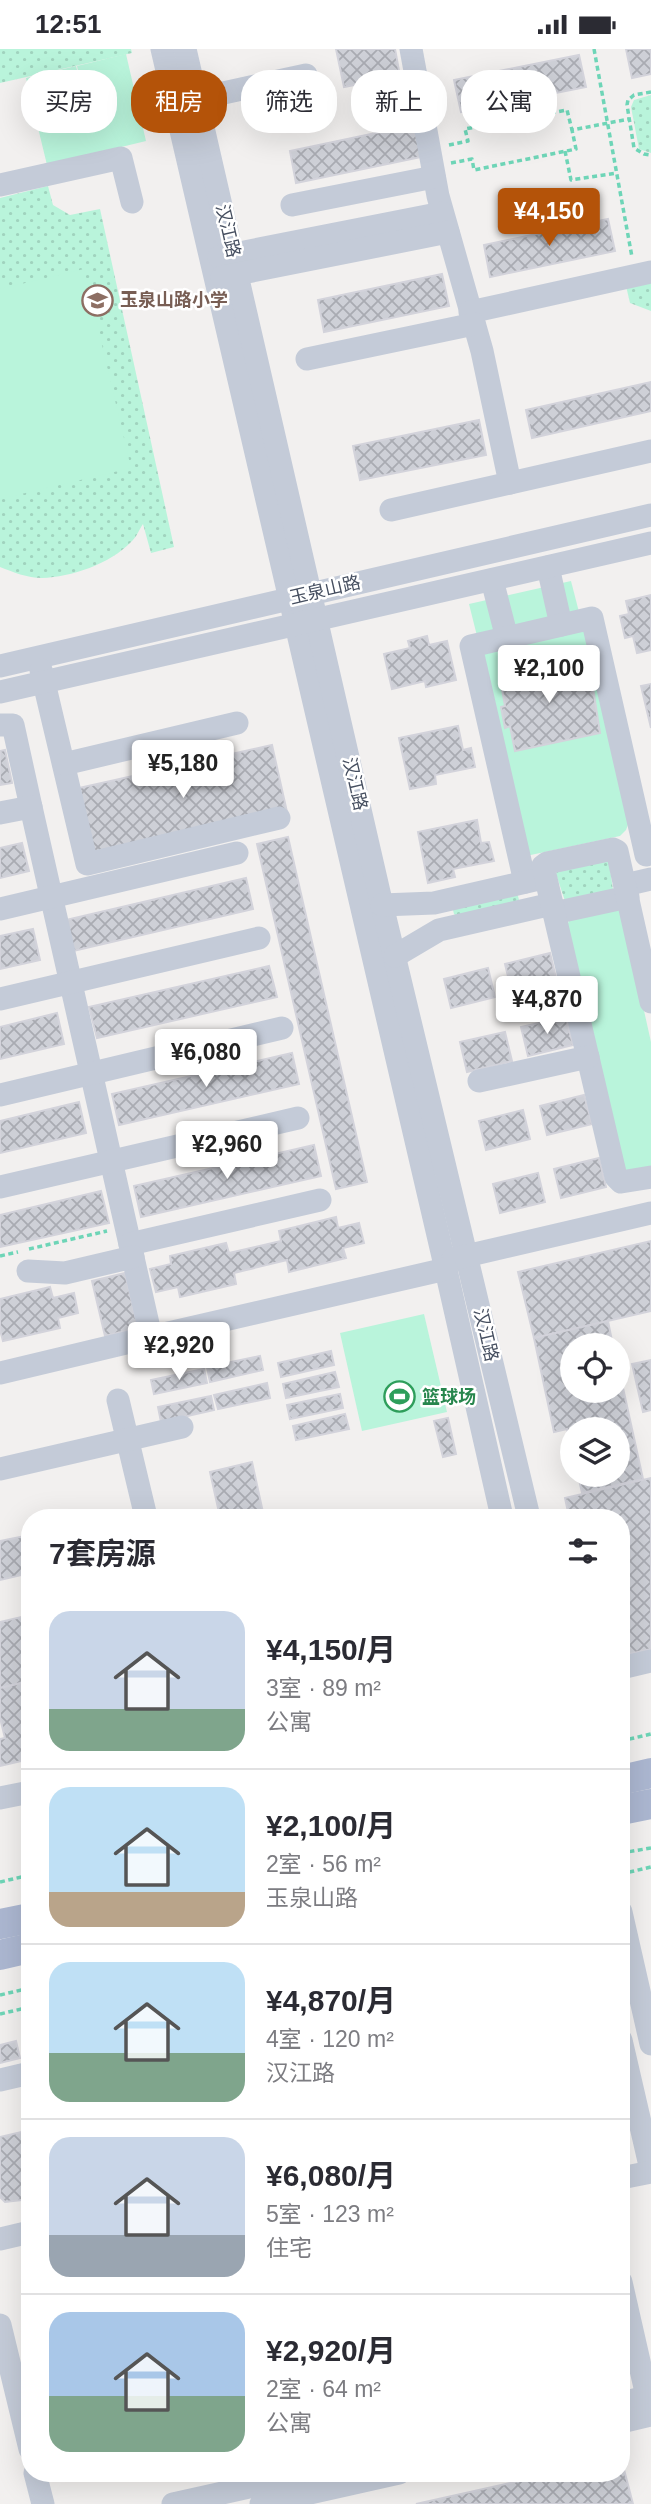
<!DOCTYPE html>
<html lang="zh">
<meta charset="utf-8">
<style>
body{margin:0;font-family:Arial,"Noto Sans SC",sans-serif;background:#f7f7f7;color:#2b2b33;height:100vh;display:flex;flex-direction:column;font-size:26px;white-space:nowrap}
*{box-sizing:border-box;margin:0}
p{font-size:23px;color:#7c7c81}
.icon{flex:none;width:38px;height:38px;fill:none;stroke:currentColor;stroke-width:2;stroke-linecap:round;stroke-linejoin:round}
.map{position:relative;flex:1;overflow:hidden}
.drawer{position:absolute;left:21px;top:1460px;width:609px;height:973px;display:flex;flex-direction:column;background:#fff;border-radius:28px;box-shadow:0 7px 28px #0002}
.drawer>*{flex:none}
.guide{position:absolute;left:21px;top:21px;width:609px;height:63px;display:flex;gap:14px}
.tools{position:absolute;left:560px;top:1284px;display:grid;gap:14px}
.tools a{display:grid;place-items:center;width:70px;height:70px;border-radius:50%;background:#fff;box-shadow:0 7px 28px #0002;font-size:35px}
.price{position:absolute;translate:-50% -60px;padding:0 16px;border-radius:7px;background:#fff;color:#222;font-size:23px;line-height:46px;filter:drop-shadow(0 2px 4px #0008)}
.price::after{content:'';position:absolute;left:50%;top:42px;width:21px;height:16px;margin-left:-10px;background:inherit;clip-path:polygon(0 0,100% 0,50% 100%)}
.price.selected{background:#b45309;color:#fff}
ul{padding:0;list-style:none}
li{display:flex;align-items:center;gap:21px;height:175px;padding:0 28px}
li+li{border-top:2px solid #e1e1e2}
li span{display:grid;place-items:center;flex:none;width:196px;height:140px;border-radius:21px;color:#555}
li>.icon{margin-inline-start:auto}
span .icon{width:84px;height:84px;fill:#fffc;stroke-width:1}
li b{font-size:30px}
h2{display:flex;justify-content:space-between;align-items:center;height:84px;padding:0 28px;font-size:30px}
.pill{padding:0 24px;border-radius:28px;background:#fff;box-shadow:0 7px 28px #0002;font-size:24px;line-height:63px}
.pill.selected{background:#b45309;color:#fff}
.status{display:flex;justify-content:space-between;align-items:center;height:49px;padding:0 35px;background:#fff;direction:ltr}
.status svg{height:19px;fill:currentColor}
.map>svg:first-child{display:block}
.grass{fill:url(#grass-dots)}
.garden{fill:#b9f4db}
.building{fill:url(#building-cross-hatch);stroke:#d3d3db;stroke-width:2}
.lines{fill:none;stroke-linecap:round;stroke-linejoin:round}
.path{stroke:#6ed5b7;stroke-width:3.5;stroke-dasharray:5 3.5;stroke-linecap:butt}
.minor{stroke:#c4cbd8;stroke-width:23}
.major{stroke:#acb7d1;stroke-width:30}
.labels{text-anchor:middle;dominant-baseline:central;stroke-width:5;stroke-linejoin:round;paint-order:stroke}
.street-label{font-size:18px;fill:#454e5f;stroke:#fff}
.education-label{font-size:18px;font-weight:bold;fill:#785e54;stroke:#fff;text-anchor:start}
.leisure-label{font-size:18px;font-weight:bold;fill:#27864d;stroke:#fff;text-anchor:start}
</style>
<div class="status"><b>12:51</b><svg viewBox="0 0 49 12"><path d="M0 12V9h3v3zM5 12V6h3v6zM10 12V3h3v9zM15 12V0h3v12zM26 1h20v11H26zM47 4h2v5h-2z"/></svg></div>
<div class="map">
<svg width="651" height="2455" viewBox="0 0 651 2455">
<defs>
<pattern id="grass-dots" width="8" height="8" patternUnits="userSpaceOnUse" patternTransform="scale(1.75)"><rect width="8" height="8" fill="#b9f4db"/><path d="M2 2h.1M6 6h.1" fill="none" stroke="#a0d3be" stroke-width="1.8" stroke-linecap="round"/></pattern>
<pattern id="building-cross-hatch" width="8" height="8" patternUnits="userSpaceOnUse" patternTransform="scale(1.75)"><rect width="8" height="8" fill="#ced0d7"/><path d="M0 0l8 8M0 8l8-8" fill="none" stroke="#a9abb2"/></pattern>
</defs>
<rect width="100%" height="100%" fill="#f2f0ef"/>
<g class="grass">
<polygon points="0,0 131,0 132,4 0,34"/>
<polygon points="651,46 651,104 639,100 631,58 634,51"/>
<path d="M 48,137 L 53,156 L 70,166 L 100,160 L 174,498 L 151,504 L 143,475 C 139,481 136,489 131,493 C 110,515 71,528 42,529 C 27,529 13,523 0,518 L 0,149 Z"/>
<polygon points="651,230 651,262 630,254 626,237"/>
<polygon points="609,812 613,841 565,852 556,825 557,821"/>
<polygon points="517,843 519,851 516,855 458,868 454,865 452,857"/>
</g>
<g class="garden">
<polygon points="126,5 146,92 47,116 26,29 76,17 93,87 77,17"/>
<polygon points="84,220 131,419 0,450 0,240"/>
<polygon points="571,532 579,563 477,587 469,555"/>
<polygon points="584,575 629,773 626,781 620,787 526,807 476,600"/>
<polygon points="612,857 621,863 624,872 651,993 651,1123 626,1125 567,876 570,870"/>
<polygon points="424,1265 447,1363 362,1382 340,1284"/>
</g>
<g class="building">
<polygon points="336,0 395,0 400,27 344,38"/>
<polygon points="626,0 651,0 651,25 632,29"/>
<polygon points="579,6 586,38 461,63 454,31"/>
<polygon points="414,76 421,108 296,134 290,102"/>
<polygon points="608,170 615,202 490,228 484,196"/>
<polygon points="442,225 449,257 324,283 318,251"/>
<polygon points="651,333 651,362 532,389 526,361"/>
<polygon points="479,371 486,406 360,431 353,397"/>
<polygon points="651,546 651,601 637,604 633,587 625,589 620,567 629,565 626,552"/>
<polygon points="427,587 429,596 447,592 456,631 426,638 425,632 392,640 384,605 410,599 408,592"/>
<polygon points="557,611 558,619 584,613 590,640 593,639 600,684 515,702 510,677 505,679 501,658 505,657 500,629 531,623 530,617"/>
<polygon points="651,635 651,679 641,637"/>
<polygon points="458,677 463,701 471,699 475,718 435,726 436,735 410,740 399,689"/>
<polygon points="272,696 287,763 94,806 79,739"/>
<polygon points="5,701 12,734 0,736 0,702"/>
<polygon points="477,771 481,794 489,793 494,812 453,820 455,828 428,834 418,783"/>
<polygon points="288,788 367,1133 336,1140 257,795"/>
<polygon points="22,794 29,822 0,829 0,799"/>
<polygon points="246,829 253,860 73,902 66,871"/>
<polygon points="33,880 40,911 0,920 0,887"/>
<polygon points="550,904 557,933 512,944 505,915"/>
<polygon points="269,917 277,948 97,989 89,958"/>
<polygon points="488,919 495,948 451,959 444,930"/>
<polygon points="57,964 64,995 0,1010 0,978"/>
<polygon points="566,968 573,996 528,1007 521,978"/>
<polygon points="505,983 512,1012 467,1023 460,993"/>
<polygon points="292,1004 299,1035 119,1076 112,1045"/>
<polygon points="584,1046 592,1075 547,1086 540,1057"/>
<polygon points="79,1053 86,1084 0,1104 0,1072"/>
<polygon points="523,1061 530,1090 486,1101 479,1072"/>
<polygon points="314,1096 321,1127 141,1168 134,1137"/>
<polygon points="599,1109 606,1138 561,1149 554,1120"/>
<polygon points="538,1124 545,1153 500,1164 493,1135"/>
<polygon points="101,1142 109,1174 0,1198 0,1166"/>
<polygon points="336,1168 338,1179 359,1174 364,1194 343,1199 346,1209 289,1223 287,1211 234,1224 236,1235 180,1248 178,1238 156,1243 150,1220 171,1215 170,1207 226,1194 229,1204 281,1192 279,1182"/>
<polygon points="651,1192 651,1262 534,1289 518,1223"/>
<polygon points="125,1224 138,1279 105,1287 92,1232"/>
<polygon points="50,1238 53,1249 74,1244 78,1264 58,1269 60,1279 3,1292 0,1281 0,1250"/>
<polygon points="608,1272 613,1297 572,1297 572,1342 618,1342 618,1316 643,1430 582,1444 578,1426 618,1426 618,1381 572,1381 572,1401 567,1380 554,1383 534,1289"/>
<polygon points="331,1302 334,1316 281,1328 278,1314"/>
<polygon points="260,1307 263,1321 210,1333 207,1318"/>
<polygon points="651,1311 651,1361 643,1363 632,1315"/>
<polygon points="204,1320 207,1334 154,1345 151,1331"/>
<polygon points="335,1323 339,1338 286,1349 283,1335"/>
<polygon points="267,1334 270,1349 218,1360 214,1346"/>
<polygon points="340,1345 343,1359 290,1370 287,1356"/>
<polygon points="211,1347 214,1361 161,1373 158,1358"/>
<polygon points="345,1365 349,1380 296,1391 293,1377"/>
<polygon points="448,1369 456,1405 443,1408 434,1372"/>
<polygon points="252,1413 264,1468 220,1468 210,1423"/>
<polygon points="651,1429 651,1600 621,1607 621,1468 569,1468 565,1449"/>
<polygon points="30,1486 30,1524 0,1531 0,1492"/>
<polygon points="30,1566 30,1632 0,1639 0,1573"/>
<polygon points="30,1632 30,1710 0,1717 0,1690 5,1689 0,1669 0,1639"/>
<polygon points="16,1992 20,2009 0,2014 0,1996"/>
<polygon points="30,2081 30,2150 5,2153 0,2148 0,2088"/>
<polygon points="621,2409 633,2455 416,2455 555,2424 621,2424"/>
</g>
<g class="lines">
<g class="path">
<polyline points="594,0 632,208"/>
<polyline points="651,43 634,46 628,51 627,56 634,99 644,105 651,106"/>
<polyline points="449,96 468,92 465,80 567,61 572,81"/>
<polyline points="565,102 571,131 617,124"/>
<polyline points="451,114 472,110 474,121 576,100 572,81 629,70"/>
<polyline points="29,1200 107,1182"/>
<polyline points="0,1207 18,1203"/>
<polyline points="621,1692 651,1685"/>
<polyline points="621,1804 651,1799"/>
<polyline points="621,1825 651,1818"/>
<polyline points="0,1833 30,1826"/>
<polyline points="0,1946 30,1939"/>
<polyline points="0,1965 30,1958"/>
</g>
<g class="minor">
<polyline points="162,0 444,1212 502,1468"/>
<polyline points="185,0 382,856 529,1468"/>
<polyline points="411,0 438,147 482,302 510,434"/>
<polyline points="182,53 306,26"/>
<polyline points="0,136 121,109 132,153"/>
<polyline points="292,156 434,128"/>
<polyline points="219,208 442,164"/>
<polyline points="222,228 448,183"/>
<polyline points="470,263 651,223"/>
<polyline points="307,310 474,275"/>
<polyline points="391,461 651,402"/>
<polyline points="548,518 561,576"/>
<polyline points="492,531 507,589"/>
<polyline points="0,617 651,466"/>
<polyline points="41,621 87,815 279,769"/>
<polyline points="0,643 651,494"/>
<polyline points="0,676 13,676 31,758"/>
<polyline points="64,715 237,674"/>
<polyline points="0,764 31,758 151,1288 0,1324"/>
<polyline points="525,833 471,597 592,569 646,806"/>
<polyline points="625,836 651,830"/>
<polyline points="382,856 434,854 539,830"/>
<polyline points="0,860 237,804"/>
<polyline points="554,864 628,848"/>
<polyline points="395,907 439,881 552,855"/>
<polyline points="0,950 259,889"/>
<polyline points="651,953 617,802 613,800 547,814 543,817 616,1128 621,1133 651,1128"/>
<polyline points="479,1032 588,1008"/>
<polyline points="0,1046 282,979"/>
<polyline points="0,1138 298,1069"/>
<polyline points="130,1195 320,1151"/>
<polyline points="453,1210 651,1164"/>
<polyline points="28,1222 65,1224 133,1208"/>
<polyline points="151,1288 446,1220"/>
<polyline points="118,1351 146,1468"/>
<polyline points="0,1420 182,1378"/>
<polyline points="621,1619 651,1612"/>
<polyline points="0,1749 30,1743"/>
<polyline points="621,1863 651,1995"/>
<polyline points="621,1991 651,2121"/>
<polyline points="0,2031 30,2024"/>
<polyline points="621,2129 651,2123"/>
<polyline points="0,2190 30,2183"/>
<polyline points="621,2233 651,2365"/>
<polyline points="0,2276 30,2400"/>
<polyline points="621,2354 651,2347"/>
<polyline points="621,2373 651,2366"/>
<polyline points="35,2424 43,2455"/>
<polyline points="173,2455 312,2424"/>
<polyline points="261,2455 399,2424"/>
</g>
<g class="major">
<polyline points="621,1731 651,1724"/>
<polyline points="621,1761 651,1755"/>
<polyline points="0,1875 30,1869"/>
<polyline points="0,1906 30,1899"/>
</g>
</g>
<defs>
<symbol id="school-ring" viewBox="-11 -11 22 22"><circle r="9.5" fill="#fff" stroke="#8d6e63" stroke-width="1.5"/><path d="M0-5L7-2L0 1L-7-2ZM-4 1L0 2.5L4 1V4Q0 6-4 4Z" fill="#8d6e63"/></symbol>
<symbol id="stadium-ring" viewBox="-11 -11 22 22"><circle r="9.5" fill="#fff" stroke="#2e9e5b" stroke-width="1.5"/><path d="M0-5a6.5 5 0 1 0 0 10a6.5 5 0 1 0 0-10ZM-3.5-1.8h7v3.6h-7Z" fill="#2e9e5b"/></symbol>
</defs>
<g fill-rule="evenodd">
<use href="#school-ring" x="80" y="234" width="35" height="35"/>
<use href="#stadium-ring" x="382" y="1330" width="35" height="35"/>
</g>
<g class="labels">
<g class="street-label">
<text transform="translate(228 182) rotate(77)">汉江路</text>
<text transform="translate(325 541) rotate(-13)">玉泉山路</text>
<text transform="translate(355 735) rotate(77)">汉江路</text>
<text transform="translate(486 1286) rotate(77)">汉江路</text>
</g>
<g class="education-label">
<text x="120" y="251">玉泉山路小学</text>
</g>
<g class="leisure-label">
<text x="422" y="1348">篮球场</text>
</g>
</g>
</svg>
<div class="tools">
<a><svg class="icon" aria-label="locate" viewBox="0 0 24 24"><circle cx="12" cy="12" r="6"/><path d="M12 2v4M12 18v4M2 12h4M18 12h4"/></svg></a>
<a><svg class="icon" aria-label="layers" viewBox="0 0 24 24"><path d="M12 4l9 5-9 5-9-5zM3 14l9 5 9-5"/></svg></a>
</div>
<b class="price selected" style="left:549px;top:199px">¥4,150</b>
<b class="price" style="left:549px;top:656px">¥2,100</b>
<b class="price" style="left:183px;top:751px">¥5,180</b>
<b class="price" style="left:547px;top:987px">¥4,870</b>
<b class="price" style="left:206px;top:1040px">¥6,080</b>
<b class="price" style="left:227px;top:1132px">¥2,960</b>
<b class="price" style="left:179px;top:1333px">¥2,920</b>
<div class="guide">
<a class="pill">买房</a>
<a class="pill selected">租房</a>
<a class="pill">筛选</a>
<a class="pill">新上</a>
<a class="pill">公寓</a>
</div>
<section class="drawer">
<h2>7套房源<svg class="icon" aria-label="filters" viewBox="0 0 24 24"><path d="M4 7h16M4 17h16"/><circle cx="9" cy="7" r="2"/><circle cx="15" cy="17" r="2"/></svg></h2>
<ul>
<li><span style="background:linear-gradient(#c9d6e8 70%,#7fa58c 0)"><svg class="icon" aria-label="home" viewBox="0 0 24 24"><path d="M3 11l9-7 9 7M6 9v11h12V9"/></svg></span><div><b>¥4,150/月</b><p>3室 · 89 m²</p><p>公寓</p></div></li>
<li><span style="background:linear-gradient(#bfe0f5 75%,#b9a48a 0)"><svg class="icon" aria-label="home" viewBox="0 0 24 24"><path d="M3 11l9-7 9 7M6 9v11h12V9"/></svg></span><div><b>¥2,100/月</b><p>2室 · 56 m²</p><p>玉泉山路</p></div></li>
<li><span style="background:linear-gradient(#bfe0f5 65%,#7fa58c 0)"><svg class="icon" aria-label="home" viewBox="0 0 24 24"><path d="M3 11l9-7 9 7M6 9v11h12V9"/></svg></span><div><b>¥4,870/月</b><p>4室 · 120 m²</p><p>汉江路</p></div></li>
<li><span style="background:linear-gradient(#c9d6e8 70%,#9aa5b1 0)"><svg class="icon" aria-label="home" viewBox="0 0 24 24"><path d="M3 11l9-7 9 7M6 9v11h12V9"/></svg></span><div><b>¥6,080/月</b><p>5室 · 123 m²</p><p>住宅</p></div></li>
<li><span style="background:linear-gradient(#a9c7e8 60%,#7fa58c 0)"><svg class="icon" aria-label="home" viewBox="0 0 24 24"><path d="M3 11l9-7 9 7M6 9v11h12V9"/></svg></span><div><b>¥2,920/月</b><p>2室 · 64 m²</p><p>公寓</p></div></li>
</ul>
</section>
</div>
